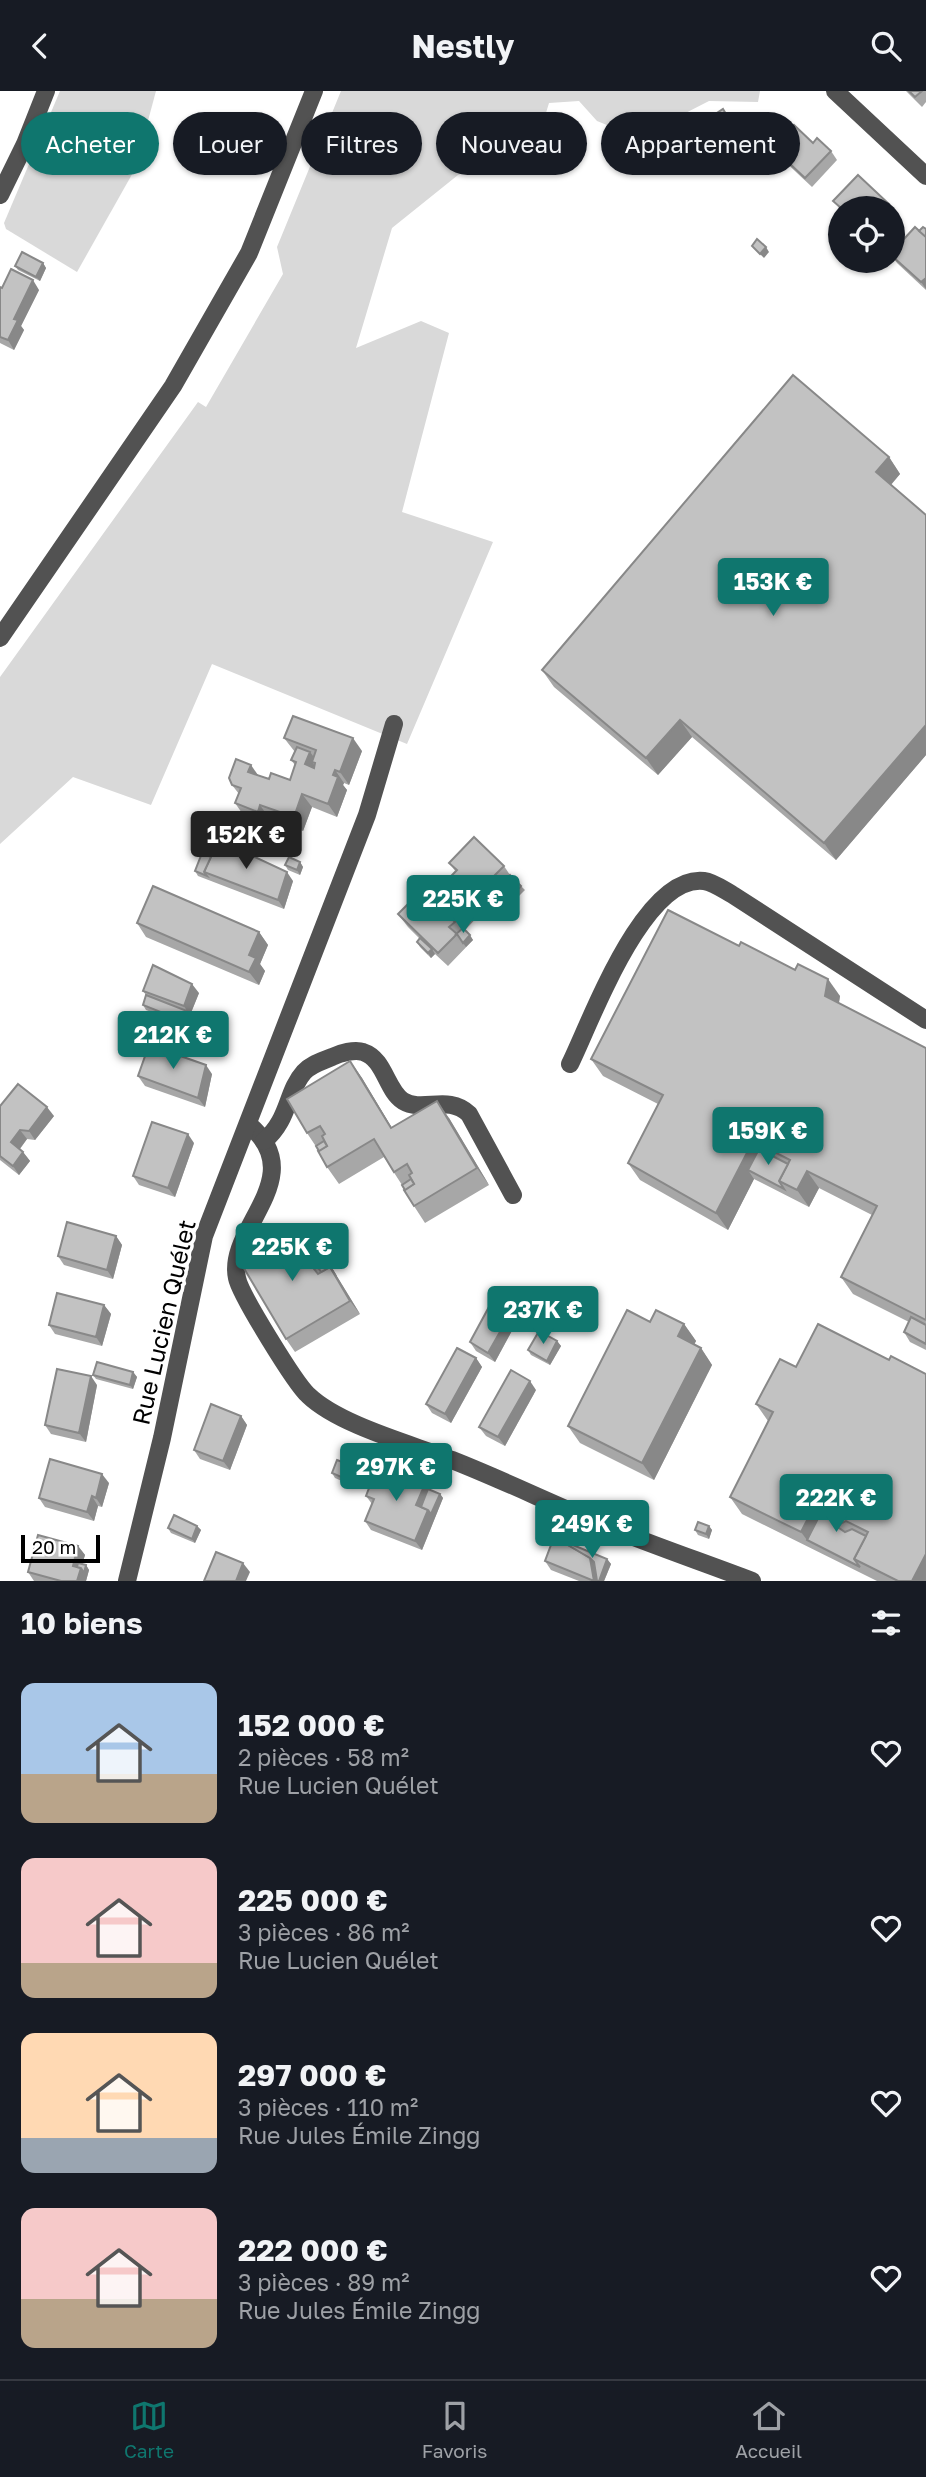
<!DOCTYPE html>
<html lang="fr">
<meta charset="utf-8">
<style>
body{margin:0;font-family:"Golos Text",sans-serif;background:#20242c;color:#f1f3f6;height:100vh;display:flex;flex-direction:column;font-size:26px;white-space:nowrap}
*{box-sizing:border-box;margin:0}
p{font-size:23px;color:#9ea1a6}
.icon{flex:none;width:38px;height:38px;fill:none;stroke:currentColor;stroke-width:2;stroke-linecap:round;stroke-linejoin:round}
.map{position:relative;height:1490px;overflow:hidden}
.side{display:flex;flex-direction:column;background:#171b24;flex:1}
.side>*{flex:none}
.top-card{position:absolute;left:21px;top:21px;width:886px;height:63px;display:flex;gap:14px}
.buttons{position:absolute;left:828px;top:105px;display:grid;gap:14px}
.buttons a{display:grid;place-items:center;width:77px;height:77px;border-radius:50%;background:#171b24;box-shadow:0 2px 5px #0004;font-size:35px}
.scale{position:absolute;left:21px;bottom:18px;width:79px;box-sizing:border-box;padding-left:7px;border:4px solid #000;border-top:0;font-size:19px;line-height:24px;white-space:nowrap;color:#000;-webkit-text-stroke:5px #fff;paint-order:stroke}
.price{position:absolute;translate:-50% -60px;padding:0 16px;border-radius:7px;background:#0f766e;color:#fff;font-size:23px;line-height:46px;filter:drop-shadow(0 2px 4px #0008)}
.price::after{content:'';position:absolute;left:50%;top:42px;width:21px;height:16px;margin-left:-10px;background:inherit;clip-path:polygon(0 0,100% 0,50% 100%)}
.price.current{background:#222;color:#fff}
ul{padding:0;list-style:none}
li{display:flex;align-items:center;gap:21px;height:175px;padding:0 21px}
li span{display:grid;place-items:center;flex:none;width:196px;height:140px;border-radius:14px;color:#555}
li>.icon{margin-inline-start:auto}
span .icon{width:84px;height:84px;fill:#fffc;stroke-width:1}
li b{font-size:30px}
h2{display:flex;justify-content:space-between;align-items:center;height:84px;padding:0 21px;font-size:30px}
.chip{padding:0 24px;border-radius:32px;background:#171b24;box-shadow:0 2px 5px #0004;font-size:24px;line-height:63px}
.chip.current{background:#0f766e;color:#fff}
header{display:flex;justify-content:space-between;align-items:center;height:91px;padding:0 21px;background:#171b24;font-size:32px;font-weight:700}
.tabs{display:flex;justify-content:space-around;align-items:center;height:98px;border-top:2px solid #363941;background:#171b24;font-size:19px;color:#9ea1a6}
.tabs a{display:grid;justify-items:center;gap:4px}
.tabs .current{color:#0f766e}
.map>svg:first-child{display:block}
.green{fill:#d9d9d9}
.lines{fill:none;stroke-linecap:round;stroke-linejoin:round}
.minor{stroke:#525252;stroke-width:18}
.wall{fill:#a7a7a7}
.shaded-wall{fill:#888}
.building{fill:#c2c2c2;stroke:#888;stroke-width:2}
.labels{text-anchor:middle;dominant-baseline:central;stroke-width:7;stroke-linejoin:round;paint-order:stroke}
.street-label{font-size:24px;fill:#000;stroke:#fff}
</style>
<header><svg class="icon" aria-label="back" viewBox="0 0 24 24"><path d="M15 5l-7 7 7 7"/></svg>Nestly<svg class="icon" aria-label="search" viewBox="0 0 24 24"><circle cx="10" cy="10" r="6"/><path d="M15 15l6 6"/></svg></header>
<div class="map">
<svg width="926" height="1490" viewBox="0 0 926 1490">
<rect width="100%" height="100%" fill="#fff"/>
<g class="green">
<polygon points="60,0 156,0 135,78 77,181 6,138 4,132"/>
<polygon points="341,0 760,0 758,11 709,10 666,32 654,64 624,41 597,30 579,10 549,12 541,38 518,63 458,84 392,137 356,257 421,230 449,242 402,421 493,451 407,653 212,573 151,714 73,686 0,753 0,586 198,311 206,316 283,183 277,156"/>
</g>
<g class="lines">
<g class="minor">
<polyline points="835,0 926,85"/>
<polyline points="0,104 25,53 46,0"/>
<polyline points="0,547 173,295 249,162 314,0"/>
<path d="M 570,973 C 592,928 644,783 704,790 C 713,791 724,799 733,804 L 926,929"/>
<path d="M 248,1033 C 312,1086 226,1137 237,1187 C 240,1203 295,1292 308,1304 C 339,1334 411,1353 452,1369 C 503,1389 552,1413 603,1434 C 652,1454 702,1471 752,1490"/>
<path d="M 264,1050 C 290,1028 286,1001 304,981 C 311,973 323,970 332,966 C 340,962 355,958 363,961 C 385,968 386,999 403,1010 C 423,1022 448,1003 469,1023 L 513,1104"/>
<polyline points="127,1490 162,1347 204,1145 367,724 394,633"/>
</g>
</g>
<g class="wall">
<polygon points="906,0 926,0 926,11 922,16"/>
<polygon points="723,18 747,57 711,78 707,71 695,75 689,66"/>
<polygon points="813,52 831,60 837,69 812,96 780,66 773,57"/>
<polygon points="926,138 926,199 897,172 892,165 892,161 919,140"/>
<polygon points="43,172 46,177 40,190 18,179 15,175"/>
<polygon points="0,196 39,199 21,235 24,239 14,259 0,252"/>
<polygon points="889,366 900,383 891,394 926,424 926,664 836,769 692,646 658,684 554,596 542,579"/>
<polygon points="284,647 362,660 349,694 344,692 343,694 347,699 337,726 312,716 303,740 281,732 277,743 265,739 262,734 263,732 244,725 235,712 239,703 232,694 259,685 269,688 290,689 295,674 291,669 295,661"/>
<polygon points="211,766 293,790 284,818 198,785 195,780"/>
<polygon points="300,771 303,776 300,784 288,779 285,774"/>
<polygon points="449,772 504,775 510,784 525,799 500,824 489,814 465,839 473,849 448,875 435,863 431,867 420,856 417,851 420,848 408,836 398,823 422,813 429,808 456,781"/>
<polygon points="137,832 259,841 268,854 260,873 265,880 259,894 146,846"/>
<polygon points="739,855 840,905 839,912 926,957 926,1259 910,1251 904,1241 909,1231 853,1203 841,1186 872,1124 819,1097 809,1116 754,1088 728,1139 640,1089 628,1072 658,1013 603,985 591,968"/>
<polygon points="143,900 199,902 186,934 146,919 143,914 146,904"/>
<polygon points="350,970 362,987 392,1037 449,1027 489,1094 425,1132 414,1115 402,1094 384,1066 339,1093 327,1076 319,1060 307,1042"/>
<polygon points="212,983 205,1016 145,995 138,985"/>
<polygon points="0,1015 54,1025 35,1049 27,1048 20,1058 23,1061 30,1070 19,1084 0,1069"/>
<polygon points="194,1052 175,1106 139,1094 133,1085"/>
<polygon points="116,1145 122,1154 113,1188 64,1174 58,1165"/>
<polygon points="319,1156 360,1223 295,1261 286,1248 271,1158 275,1164"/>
<polygon points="104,1214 111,1223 102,1255 55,1243 49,1234"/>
<polygon points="509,1225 515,1234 495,1271 476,1260 470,1251"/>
<polygon points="650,1231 684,1233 696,1250 694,1253 701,1257 712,1274 654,1389 580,1352 568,1335"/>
<polygon points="557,1250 561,1255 550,1274 531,1264 528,1259"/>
<polygon points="476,1267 482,1276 451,1332 432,1322 426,1313"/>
<polygon points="780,1268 926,1490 877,1490 742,1423 730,1406 768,1330 756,1313"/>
<polygon points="133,1281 137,1286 133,1298 96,1288 93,1284"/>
<polygon points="97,1294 86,1351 51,1343 45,1334"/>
<polygon points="536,1299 505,1355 486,1345 479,1336"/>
<polygon points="241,1325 247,1334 230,1379 200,1368 194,1359"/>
<polygon points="357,1380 351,1394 335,1387 332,1382"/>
<polygon points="109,1392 102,1416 98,1415 94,1430 45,1416 39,1407"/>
<polygon points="428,1398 440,1403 443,1407 422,1459 371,1439 365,1430 372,1413 366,1405"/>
<polygon points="197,1435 201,1439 195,1452 171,1442 168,1437"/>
<polygon points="709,1435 712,1439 709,1448 698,1444 695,1439"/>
<polygon points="78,1455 85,1464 82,1473 86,1474 89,1479 86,1490 34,1490 28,1481"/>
<polygon points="607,1468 611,1473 604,1490 579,1490 551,1479 545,1470"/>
</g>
<g class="shaded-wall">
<polygon points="766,156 769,161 764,167 760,163"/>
<polygon points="43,172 46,177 40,190 36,186"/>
<polygon points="926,187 926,198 921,191"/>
<polygon points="33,189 39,199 21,235 24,239 14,259 8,249 14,228"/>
<polygon points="889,366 900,383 887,398 876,381"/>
<polygon points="680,629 692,646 658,684 646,667"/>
<polygon points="926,634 926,664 836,769 824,752"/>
<polygon points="353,647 362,660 349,694 340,681"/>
<polygon points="310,661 320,674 312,671 318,679 305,673"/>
<polygon points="251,674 260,687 248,681"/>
<polygon points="335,679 344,692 343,694 347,699 337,726 328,713"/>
<polygon points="302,703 312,716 303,740 294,726"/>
<polygon points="260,714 269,727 267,734 258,721"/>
<polygon points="278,727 281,732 277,743 274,739"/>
<polygon points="300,771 303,776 300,784 297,779"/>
<polygon points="287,781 293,790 284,818 278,809"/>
<polygon points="259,841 268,854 260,873 265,880 259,894 249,881 249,864"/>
<polygon points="470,844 473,849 466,856 463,852"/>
<polygon points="432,858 435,863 431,867 428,862"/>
<polygon points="828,888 840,905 837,922 825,905"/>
<polygon points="192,893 199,902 186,934 183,930 187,920 184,915"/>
<polygon points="350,970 362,987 402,1054 391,1037"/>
<polygon points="206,974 212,983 205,1016 198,1007"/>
<polygon points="437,1010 449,1027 489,1094 477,1077"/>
<polygon points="47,1016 54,1025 35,1049 29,1040"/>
<polygon points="20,1039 27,1048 18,1060 11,1051"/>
<polygon points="188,1043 194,1052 175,1106 168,1097"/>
<polygon points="753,1050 765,1067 748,1079 754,1088 728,1139 716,1122"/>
<polygon points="23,1061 30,1070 19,1084 13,1075"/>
<polygon points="807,1080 819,1097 809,1116 797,1099"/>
<polygon points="310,1143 319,1156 360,1223 350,1210"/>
<polygon points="116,1145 122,1154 113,1188 107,1179"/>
<polygon points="104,1214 111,1223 102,1255 96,1246"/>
<polygon points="509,1225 515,1234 495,1271 488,1262"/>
<polygon points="684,1233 696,1250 690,1262 678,1245"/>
<polygon points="557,1250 561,1255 550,1274 547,1270"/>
<polygon points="701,1257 712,1274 654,1389 642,1372"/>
<polygon points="476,1267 482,1276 451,1332 445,1323"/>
<polygon points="133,1281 137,1286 133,1298 130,1294"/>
<polygon points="91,1285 97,1294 86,1351 79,1342"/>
<polygon points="530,1290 536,1299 505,1355 498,1346"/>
<polygon points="241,1325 247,1334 230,1379 223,1370"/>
<polygon points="353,1375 357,1380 351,1394 348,1389"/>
<polygon points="102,1383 109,1392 102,1416 96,1407"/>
<polygon points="425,1393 431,1402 424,1420 416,1414"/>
<polygon points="823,1398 835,1415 807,1449 801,1441"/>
<polygon points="440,1403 443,1407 422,1459 415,1450 428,1419"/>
<polygon points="92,1405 98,1415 94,1430 87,1421"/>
<polygon points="197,1435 201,1439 195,1452 192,1448"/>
<polygon points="709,1435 712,1439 709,1448 706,1443"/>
<polygon points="78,1455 85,1464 80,1480 73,1475"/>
<polygon points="926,1463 926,1490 912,1490"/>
<polygon points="590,1467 607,1468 611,1473 604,1490 594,1490"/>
<polygon points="243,1472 250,1481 246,1490 236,1490"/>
<polygon points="86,1474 89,1479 86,1490 77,1490 81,1477"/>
</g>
<g class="building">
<polygon points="909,0 922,0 915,6"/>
<polygon points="723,18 741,48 705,68 701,62 689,66 679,50 681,46"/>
<polygon points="794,34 813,52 817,47 831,60 805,87 773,57"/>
<polygon points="858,84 889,113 886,117 841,117 833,110"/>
<polygon points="915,136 926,146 926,187 921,191 892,165 892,161"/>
<polygon points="923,136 926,138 926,146 919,140"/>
<polygon points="757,148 766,156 760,163 752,155"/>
<polygon points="22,161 43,172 36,186 15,175"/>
<polygon points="11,178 33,189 14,228 18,229 8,249 0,246 0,196 2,197"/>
<polygon points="793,284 889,366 876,381 926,424 926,634 824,752 680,629 646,667 542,579"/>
<polygon points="293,625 353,647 340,681 335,679 333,684 338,686 328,713 302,703 294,726 260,714 258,721 235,712 241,697 232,694 229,687 236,668 251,674 248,681 269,688 271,682 290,689 296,671 291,669 297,656 310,661 305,673 314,677 315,672 312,671 316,659 284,647"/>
<polygon points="266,722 278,727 274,739 262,734"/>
<polygon points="474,746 504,775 495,784 507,795 491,811 480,801 453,829 455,831 449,836 457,843 438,862 398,823 415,806 423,814 457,779 449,772"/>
<polygon points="218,749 287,781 278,809 204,781"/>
<polygon points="202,762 211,766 204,781 207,785 195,780"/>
<polygon points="289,766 300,771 297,779 285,774"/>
<polygon points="510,784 521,795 513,804 503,791"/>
<polygon points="153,795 259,841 249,864 256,867 249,881 137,832"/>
<polygon points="668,819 739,855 741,851 795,879 798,873 828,888 825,905 926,957 926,1229 841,1186 877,1115 807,1080 797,1099 779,1090 790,1069 753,1050 716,1122 628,1072 663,1004 591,968"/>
<polygon points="463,837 470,844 463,852 457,843 455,844"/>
<polygon points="420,847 432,858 428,862 417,851"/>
<polygon points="153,874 192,893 184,915 143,900"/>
<polygon points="146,904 187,920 183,930 143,914"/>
<polygon points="149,954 206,974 198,1007 138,985"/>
<polygon points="350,970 391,1037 437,1010 477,1077 414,1115 404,1099 414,1093 409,1084 412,1082 407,1073 394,1081 374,1048 327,1076 318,1060 327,1055 322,1045 325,1043 320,1035 307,1042 287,1008"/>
<polygon points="18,993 47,1016 29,1040 20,1039 11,1051 23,1061 13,1075 0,1065 0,1015"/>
<polygon points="152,1031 188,1043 168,1097 133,1085"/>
<polygon points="324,1050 327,1055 319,1060 316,1055"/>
<polygon points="759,1058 788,1073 779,1090 784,1098 748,1079"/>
<polygon points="411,1088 414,1093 405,1099 402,1094"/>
<polygon points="67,1131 116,1145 107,1179 58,1165"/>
<polygon points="245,1143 262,1145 274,1165 310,1143 318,1157 309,1163 315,1172 311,1174 318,1183 330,1176 350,1210 286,1248 242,1174"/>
<polygon points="324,1166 336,1185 330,1176 321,1181 316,1173 315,1171"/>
<polygon points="57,1202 104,1214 96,1246 49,1234"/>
<polygon points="490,1214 509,1225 488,1262 470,1251"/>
<polygon points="627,1219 650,1231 656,1219 684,1233 678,1245 701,1257 642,1372 568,1335"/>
<polygon points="911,1226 926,1234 926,1253 904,1241"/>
<polygon points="818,1233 889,1269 891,1265 926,1283 926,1463 912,1490 898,1490 854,1468 868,1441 846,1430 840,1433 833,1430 844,1408 823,1398 801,1441 730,1406 773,1321 756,1313 780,1268 796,1276"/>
<polygon points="539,1240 557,1250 547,1270 528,1259"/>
<polygon points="457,1257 476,1267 445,1323 426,1313"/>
<polygon points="97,1271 133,1281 130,1294 93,1284"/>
<polygon points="57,1278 91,1285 79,1342 45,1334"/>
<polygon points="511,1279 530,1290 498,1346 479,1336"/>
<polygon points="211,1313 241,1325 223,1370 194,1359"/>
<polygon points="50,1368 102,1383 96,1407 92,1405 87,1421 39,1407"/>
<polygon points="337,1369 353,1375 348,1389 332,1382"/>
<polygon points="378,1374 425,1393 416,1414 428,1419 415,1450 365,1430 374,1408 366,1405"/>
<polygon points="428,1398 440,1403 431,1423 428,1419 421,1416"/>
<polygon points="829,1406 842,1412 833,1430 839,1437 845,1441 852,1438 866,1445 854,1468 860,1476 807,1449"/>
<polygon points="174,1424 197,1435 192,1448 168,1437"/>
<polygon points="698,1431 709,1435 706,1443 695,1439"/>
<polygon points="38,1444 78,1455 73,1475 81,1477 77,1490 61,1490 28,1481"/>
<polygon points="554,1446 590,1467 594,1490 545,1470"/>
<polygon points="556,1447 607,1468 599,1490 597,1490 594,1471 590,1467"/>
<polygon points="216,1461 243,1472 236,1490 204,1490"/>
<polygon points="78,1472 86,1474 84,1482 81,1477 77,1476"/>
</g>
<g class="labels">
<g class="street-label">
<text transform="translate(163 1231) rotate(-77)">Rue Lucien Quélet</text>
</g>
</g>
</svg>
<div class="buttons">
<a><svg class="icon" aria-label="locate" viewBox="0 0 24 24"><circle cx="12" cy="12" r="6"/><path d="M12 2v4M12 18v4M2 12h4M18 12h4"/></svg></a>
</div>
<div class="scale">20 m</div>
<b class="price" style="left:773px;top:527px">153K €</b>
<b class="price current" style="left:246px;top:780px">152K €</b>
<b class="price" style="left:463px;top:844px">225K €</b>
<b class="price" style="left:173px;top:980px">212K €</b>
<b class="price" style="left:768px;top:1076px">159K €</b>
<b class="price" style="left:292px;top:1192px">225K €</b>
<b class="price" style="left:543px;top:1255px">237K €</b>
<b class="price" style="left:396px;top:1412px">297K €</b>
<b class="price" style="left:836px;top:1443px">222K €</b>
<b class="price" style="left:592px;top:1469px">249K €</b>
<div class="top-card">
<a class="chip current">Acheter</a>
<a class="chip">Louer</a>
<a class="chip">Filtres</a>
<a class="chip">Nouveau</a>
<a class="chip">Appartement</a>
</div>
</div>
<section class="side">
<h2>10 biens<svg class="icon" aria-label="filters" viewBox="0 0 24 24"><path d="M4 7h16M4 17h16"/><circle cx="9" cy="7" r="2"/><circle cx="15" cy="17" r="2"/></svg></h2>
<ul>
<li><span style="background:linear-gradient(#a9c7e8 65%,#b9a48a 0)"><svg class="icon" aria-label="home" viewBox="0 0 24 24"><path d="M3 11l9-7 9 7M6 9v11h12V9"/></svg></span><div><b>152 000 €</b><p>2 pièces · 58 m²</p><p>Rue Lucien Quélet</p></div><svg class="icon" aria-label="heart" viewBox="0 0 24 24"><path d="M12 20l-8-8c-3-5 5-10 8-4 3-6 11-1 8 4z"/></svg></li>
<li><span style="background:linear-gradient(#f6c9c9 75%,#b9a48a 0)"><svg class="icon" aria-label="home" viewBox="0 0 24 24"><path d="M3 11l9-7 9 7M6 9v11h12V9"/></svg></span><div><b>225 000 €</b><p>3 pièces · 86 m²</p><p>Rue Lucien Quélet</p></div><svg class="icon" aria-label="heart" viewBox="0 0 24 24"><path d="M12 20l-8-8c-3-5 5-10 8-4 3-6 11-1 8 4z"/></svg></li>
<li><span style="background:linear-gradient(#ffd9b3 75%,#9aa5b1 0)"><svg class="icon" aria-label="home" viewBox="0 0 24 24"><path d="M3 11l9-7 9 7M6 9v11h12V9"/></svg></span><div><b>297 000 €</b><p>3 pièces · 110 m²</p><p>Rue Jules Émile Zingg</p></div><svg class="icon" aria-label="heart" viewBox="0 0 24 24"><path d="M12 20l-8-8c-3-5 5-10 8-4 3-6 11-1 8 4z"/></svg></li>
<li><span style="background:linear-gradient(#f6c9c9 65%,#b9a48a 0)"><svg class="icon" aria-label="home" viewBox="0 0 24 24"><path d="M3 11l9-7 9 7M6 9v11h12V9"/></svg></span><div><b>222 000 €</b><p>3 pièces · 89 m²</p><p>Rue Jules Émile Zingg</p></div><svg class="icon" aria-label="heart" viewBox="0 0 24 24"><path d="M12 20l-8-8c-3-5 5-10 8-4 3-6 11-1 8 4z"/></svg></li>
</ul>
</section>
<nav class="tabs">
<a class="current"><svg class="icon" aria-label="map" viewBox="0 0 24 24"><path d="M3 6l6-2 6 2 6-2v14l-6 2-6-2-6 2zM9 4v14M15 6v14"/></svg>Carte</a>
<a><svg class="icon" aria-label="saved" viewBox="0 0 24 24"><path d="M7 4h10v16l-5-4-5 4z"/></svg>Favoris</a>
<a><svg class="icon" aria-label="home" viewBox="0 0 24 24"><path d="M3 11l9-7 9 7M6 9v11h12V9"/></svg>Accueil</a>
</nav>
